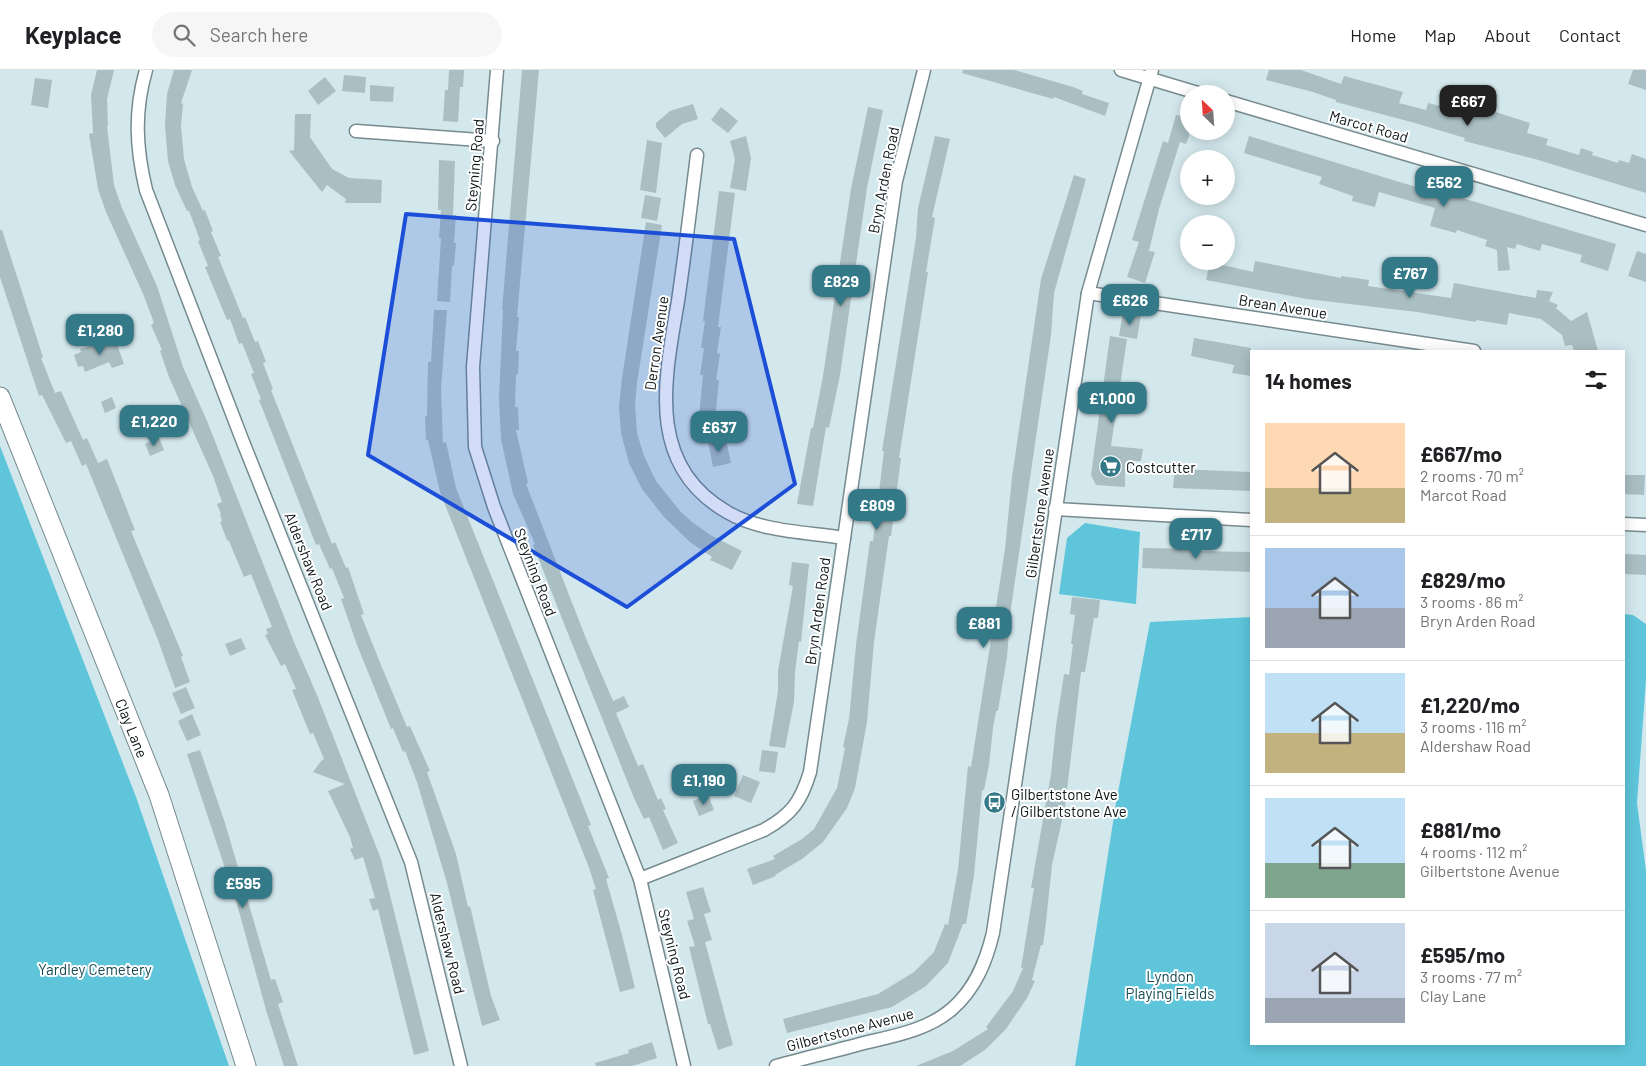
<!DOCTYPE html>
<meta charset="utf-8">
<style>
body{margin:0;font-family:Barlow,sans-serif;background:#f6f6f6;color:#202124;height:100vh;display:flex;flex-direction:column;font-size:19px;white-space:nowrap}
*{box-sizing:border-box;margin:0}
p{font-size:16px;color:#757577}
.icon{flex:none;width:28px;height:28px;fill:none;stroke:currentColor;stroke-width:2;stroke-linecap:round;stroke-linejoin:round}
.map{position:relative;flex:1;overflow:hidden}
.side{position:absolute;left:1250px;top:280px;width:375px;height:695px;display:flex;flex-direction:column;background:#fff;border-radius:0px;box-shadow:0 2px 12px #0003}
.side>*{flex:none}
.needle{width:32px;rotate:335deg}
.controls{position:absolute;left:1180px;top:15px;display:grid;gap:10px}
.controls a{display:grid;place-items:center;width:55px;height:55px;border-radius:50%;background:#fff;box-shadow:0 2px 12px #0003;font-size:25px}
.price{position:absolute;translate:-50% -42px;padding:0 11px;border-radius:10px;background:#347987;color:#fff;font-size:16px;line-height:32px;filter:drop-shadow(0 1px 2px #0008)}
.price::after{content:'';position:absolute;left:50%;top:30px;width:15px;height:11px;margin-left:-8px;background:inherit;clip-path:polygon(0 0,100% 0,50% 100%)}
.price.active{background:#222;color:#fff}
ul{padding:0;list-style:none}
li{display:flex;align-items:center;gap:15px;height:125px;padding:0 15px}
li+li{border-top:1px solid #e0e0e0}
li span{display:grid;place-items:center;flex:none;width:140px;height:100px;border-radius:0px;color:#555}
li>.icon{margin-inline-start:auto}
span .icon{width:60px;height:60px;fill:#fffc;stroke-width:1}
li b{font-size:21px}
h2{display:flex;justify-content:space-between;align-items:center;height:60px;padding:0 15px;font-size:21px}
header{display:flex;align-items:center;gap:30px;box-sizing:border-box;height:70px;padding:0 25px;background:#fff;border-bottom:1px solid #e0e0e0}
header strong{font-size:24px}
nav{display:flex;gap:28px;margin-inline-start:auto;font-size:18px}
.search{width:350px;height:45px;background:#f6f6f6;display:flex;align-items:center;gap:12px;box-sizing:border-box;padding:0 18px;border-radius:28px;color:#757577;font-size:19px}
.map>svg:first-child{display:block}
.green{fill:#5ec5da}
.building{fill:#aabfc3}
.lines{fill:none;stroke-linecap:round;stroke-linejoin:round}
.street-casing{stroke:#768a8f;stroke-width:15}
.secondary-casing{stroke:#768a8f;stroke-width:21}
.street{stroke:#fff;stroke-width:12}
.secondary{stroke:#fff;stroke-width:19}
.marked{fill:#1d4ed8;fill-opacity:0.2;stroke:#1d4ed8;stroke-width:4;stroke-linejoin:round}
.labels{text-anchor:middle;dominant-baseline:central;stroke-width:4;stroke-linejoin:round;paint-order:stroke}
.street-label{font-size:15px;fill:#0c1416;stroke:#fff}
.poi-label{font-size:15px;fill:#0c1416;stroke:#fff;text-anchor:start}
.park-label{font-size:15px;fill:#134953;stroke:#fff}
</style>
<header>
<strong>Keyplace</strong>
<div class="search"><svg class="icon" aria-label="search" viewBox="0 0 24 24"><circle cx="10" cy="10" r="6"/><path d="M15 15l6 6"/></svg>Search here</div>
<nav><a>Home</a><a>Map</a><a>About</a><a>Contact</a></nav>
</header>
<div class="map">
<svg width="1646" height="996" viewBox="0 0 1646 996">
<rect width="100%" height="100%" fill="#d3e8ed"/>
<g class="green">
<polygon points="0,376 136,727 229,996 0,996"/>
<polygon points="1085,453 1140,462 1136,534 1059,524 1067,468"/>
<polygon points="1624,544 1633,545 1646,554 1646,610 1637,733 1646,801 1646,996 1075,996 1116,733 1150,552 1251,547 1251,974 1624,974"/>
</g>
<g class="building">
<polygon points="97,0 114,0 107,29 108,56 107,56 114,115 122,138 157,216 183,297 207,351 294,572 317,625 381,789 429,981 414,985 378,839 373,841 369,829 375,828 363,787 355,790 350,779 353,778 350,767 328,721 345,714 313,702 321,691 324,689 313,663 310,664 292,620 296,619 285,594 281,596 265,565 268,564 266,559 272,557 251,504 244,507 229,471 227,470 220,452 222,451 220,444 221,444 217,434 222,432 213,406 169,307 160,281 162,280 151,255 154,253 144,226 106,142 98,119 89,64 93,63 91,25"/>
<polygon points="174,0 192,0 181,33 183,34 181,56 184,89 192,117 203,141 205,140 213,161 211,162 221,186 218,187 243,248 245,247 255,272 258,271 266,292 263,293 273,319 271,320 332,474 335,472 346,498 348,497 364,544 361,545 381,595 407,657 410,656 430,701 427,702 456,784 468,837 470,836 491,926 500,950 482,956 447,813 417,712 405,681 403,682 393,658 391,659 357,575 341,529 344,528 332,498 330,499 319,474 316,475 259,330 261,329 251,304 254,303 242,273 239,274 230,249 227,250 205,197 208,196 198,171 200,170 189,141 187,141 175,115 168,91 165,56 167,24"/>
<polygon points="449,0 464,0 463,17 460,17 458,52 443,51 445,20 448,20"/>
<polygon points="522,0 539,0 517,247 519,247 516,281 519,281 518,305 516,304 515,337 518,337 519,360 516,360 528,413 526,414 585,566 613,631 624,626 629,637 616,643 638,696 643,694 658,730 661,728 666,739 663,740 678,773 663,780 649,747 644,749 634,728 563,551 533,475 535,474 513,424 501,369 499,328 503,240 502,240"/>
<polygon points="963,0 1014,0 1073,17 1083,21 1082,24 1109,33 1105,46 1054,27 1053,29 962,3"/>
<polygon points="1269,0 1301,0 1341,14 1344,6 1403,22 1399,33 1426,40 1428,33 1471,44 1474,35 1530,53 1527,63 1548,69 1546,75 1579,85 1581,78 1593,82 1592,85 1618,93 1619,90 1629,93 1632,84 1646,89 1646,123 1535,89 1464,71 1465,68 1415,53 1336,32 1336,30 1313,22 1266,10"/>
<polygon points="1633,0 1646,0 1646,20 1628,14"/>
<polygon points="344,5 366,7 365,23 342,21"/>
<polygon points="325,7 336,21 318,35 308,21"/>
<polygon points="35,8 52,10 48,38 31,35"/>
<polygon points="370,15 394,17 393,32 370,31"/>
<polygon points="693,34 698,49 682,54 665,68 656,57 656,53 670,41"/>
<polygon points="721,37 738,51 728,63 711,50"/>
<polygon points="868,37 883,40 867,118 840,305 829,358 826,357 813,436 797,434 811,358 813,358 823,306 851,119"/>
<polygon points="295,44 311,44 310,67 332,99 349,108 382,110 381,133 345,133 346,129 327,115 322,122 289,81 294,80"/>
<polygon points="1176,45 1189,48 1189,66 1186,74 1180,72 1159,139 1149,181 1155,182 1145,213 1127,207 1139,172 1132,170 1163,71 1168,73"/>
<polygon points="746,66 751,88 746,121 730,118 735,89 730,71"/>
<polygon points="935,66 950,69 932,147 935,148 926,202 928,202 899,388 901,388 891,466 889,466 874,572 867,652 855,718 847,738 823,772 802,789 775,805 776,806 753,815 747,799 775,789 773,786 802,769 814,759 837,718 845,678 843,677 849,649 856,575 870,471 873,471 884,381 882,381 916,168 918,138"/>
<polygon points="1249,66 1439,124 1452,125 1616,174 1608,201 1580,192 1582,185 1542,174 1540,181 1517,174 1515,179 1507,177 1510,200 1498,201 1497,180 1485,176 1487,170 1457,160 1456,163 1430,156 1435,138 1379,122 1375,137 1352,131 1353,126 1319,114 1322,107 1244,83"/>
<polygon points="647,70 662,73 656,123 640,120"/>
<polygon points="439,90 455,91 453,145 456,145 454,173 456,173 454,196 452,196 450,232 437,231 441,168 439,168 441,140 438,140"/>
<polygon points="1074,105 1086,109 1054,223 1051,265 1011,538 1007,587 998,641 996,641 993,658 989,695 984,720 982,720 974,805 966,854 963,854 948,893 926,916 892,937 787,963 783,949 878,924 914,902 934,882 945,854 948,855 958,799 968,696 971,697 992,563 1005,479 1012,407 1041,209"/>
<polygon points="719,121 735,123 718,257 721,257 717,283 720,284 716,310 719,310 714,361 698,358 703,305 700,305 704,278 701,278 705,251 703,251"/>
<polygon points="645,125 661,128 657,151 641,148"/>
<polygon points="646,152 662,155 637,313 635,334 637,363 644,386 656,411 680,441 692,452 712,466 742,481 732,500 710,490 712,487 690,472 664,447 642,419 629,393 621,363 619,337 622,308"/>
<polygon points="0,160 2,160 43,287 41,288 55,323 61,321 83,370 87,368 98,393 107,389 135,460 131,461 183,586 181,587 190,612 175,618 158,570 86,394 82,396 71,371 66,373 42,325 39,326 0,207"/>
<polygon points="1637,181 1646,184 1646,212 1628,206"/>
<polygon points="1255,191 1341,208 1341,206 1369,210 1368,216 1451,228 1454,213 1536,228 1537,220 1553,222 1549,231 1558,235 1556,238 1571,251 1587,242 1598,281 1574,281 1572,275 1565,276 1562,265 1541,249 1509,243 1507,255 1476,250 1476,252 1417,242 1307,229 1206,210 1210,192 1253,202"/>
<polygon points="434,240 447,240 441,319 443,373 446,372 456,418 591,755 588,756 609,808 606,809 622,865 635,918 620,922 593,820 596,819 588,795 440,422 428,370 426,370 425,346 427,346 428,292 431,292"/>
<polygon points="1123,242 1141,245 1137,269 1119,266"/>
<polygon points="1110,266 1127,269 1111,376 1143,379 1141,391 1130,391 1125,403 1125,417 1096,415 1091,405"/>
<polygon points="1194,268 1251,278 1251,306 1232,303 1234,295 1191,286"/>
<polygon points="115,269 124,294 112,298 109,292 85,302 83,296 78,297 74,285 81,282 80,279"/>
<polygon points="112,327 116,338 105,343 101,332"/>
<polygon points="159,368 164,380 150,386 145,374"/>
<polygon points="726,369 731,393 713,397 708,372"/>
<polygon points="1175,399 1251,402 1251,421 1173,418"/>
<polygon points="1624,405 1645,405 1644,425 1624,424"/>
<polygon points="1143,478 1194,479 1194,481 1251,482 1251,502 1142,498"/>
<polygon points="1624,484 1646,485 1646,505 1624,504"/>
<polygon points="792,492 809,494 801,572 799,571 795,602 794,632 785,678 769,676 778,621 778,601 793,516 789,515"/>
<polygon points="1072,527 1100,530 1098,548 1094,548 1085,602 1081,602 1065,737 1052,795 1046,852 1043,875 1041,875 1032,910 1035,911 1027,928 1006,959 985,980 960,996 916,996 953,981 988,959 986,957 1013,921 1023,898 1021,898 1034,818 1031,818 1051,704 1056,656 1064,604 1069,605 1073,574 1071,574 1075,545 1070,544"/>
<polygon points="241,568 246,579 230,586 225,574"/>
<polygon points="186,617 195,638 181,644 172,623"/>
<polygon points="192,644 201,665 187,671 178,651"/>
<polygon points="200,680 225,753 271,910 275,909 283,932 278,934 298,996 284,996 266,940 237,834 187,684"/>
<polygon points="762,680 778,682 775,703 759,701"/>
<polygon points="743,705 760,712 751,733 734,726"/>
<polygon points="708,725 714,740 699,746 693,731"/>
<polygon points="703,817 711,842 704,844 712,870 705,872 733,975 718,980 710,954 708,954 689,877 695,876 687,851 694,849 686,822"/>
<polygon points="652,972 657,988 632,996 596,996 595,993 629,983 628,980"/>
</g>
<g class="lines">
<defs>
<g id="street">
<path d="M 146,0 C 134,42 136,78 146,120 L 243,372 L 411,792 L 461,996"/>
<polyline points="497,0 473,297 475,377 494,437 640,809 684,996"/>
<polyline points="1121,0 1201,24"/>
<polyline points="1226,31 1646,155"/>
<polyline points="356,61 493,71"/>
<path d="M 697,85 C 691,134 685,183 678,231 C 665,308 645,395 727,442 C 761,462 807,462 844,468"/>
<polyline points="1088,223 1474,281"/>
<polyline points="1055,439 1251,450"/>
<polyline points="1624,454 1646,455"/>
<path d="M 640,809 L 764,760 C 791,745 801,732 810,702 L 896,111 L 924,0"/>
<path d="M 776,996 C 805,988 835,981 864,973 C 894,966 928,960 952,939 C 975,919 986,892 993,863 L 1088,223 L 1152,0"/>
</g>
<polyline id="secondary" points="0,327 159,725 246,996"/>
</defs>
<use href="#street" class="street-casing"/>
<use href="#secondary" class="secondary-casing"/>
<use href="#street" class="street"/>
<use href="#secondary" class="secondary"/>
</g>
<path class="marked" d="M 406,144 L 734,169 L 795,414 L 627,537 L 368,385 Z"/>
<defs>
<symbol id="supermarket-disc" viewBox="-11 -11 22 22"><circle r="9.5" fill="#347987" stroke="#fff"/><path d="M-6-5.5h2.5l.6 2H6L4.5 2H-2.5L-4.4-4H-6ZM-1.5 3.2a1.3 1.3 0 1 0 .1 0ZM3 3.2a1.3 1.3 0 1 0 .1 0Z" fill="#fff"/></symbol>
<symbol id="bus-disc" viewBox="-11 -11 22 22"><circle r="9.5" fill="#347987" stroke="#fff"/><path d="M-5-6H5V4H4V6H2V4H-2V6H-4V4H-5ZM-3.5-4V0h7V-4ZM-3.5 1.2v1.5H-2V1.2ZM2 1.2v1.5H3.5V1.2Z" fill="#fff"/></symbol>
</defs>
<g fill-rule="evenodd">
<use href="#supermarket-disc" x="1098" y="384" width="25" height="25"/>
<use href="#bus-disc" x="982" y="720" width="25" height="25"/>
</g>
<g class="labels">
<g class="street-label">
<text transform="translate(1369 56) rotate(16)">Marcot Road</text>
<text transform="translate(474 95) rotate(-85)">Steyning Road</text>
<text transform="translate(883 110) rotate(-79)">Bryn Arden Road</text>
<text transform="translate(1283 236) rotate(9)">Brean Avenue</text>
<text transform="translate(656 273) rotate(-82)">Derron Avenue</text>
<text transform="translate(1039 443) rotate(-82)">Gilbertstone Avenue</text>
<text transform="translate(309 491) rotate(68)">Aldershaw Road</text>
<text transform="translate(536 502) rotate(69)">Steyning Road</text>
<text transform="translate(817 541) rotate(-82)">Bryn Arden Road</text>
<text transform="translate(132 658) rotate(68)">Clay Lane</text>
<text transform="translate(448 873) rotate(76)">Aldershaw Road</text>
<text transform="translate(675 884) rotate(76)">Steyning Road</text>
<text transform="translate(850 959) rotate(-15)">Gilbertstone Avenue</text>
</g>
<g class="poi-label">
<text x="1126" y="397">Costcutter</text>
<text x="1011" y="724">Gilbertstone Ave<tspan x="1011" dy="17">/ Gilbertstone Ave</tspan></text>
</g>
<g class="park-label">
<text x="95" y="899">Yardley Cemetery</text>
<text x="1170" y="906">Lyndon<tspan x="1170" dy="17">Playing Fields</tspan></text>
</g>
</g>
</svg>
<div class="controls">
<a><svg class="needle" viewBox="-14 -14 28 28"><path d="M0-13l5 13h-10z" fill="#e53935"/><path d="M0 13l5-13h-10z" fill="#757577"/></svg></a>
<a>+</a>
<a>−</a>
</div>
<b class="price active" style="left:1468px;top:57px">£667</b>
<b class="price" style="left:1444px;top:138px">£562</b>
<b class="price" style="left:1410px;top:229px">£767</b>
<b class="price" style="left:841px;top:237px">£829</b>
<b class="price" style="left:1130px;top:256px">£626</b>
<b class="price" style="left:100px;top:286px">£1,280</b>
<b class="price" style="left:1112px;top:354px">£1,000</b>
<b class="price" style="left:154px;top:377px">£1,220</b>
<b class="price" style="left:719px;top:383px">£637</b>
<b class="price" style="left:877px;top:461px">£809</b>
<b class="price" style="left:1196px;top:490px">£717</b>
<b class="price" style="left:984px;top:579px">£881</b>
<b class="price" style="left:704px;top:736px">£1,190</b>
<b class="price" style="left:243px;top:839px">£595</b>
<section class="side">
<h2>14 homes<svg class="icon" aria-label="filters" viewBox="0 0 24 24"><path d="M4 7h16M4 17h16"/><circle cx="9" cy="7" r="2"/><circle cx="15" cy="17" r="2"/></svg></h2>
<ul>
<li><span style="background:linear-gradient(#ffd9b3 65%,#c2b280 0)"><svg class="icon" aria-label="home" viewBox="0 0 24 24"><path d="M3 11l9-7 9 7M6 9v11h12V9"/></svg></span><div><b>£667/mo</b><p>2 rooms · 70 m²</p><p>Marcot Road</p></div></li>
<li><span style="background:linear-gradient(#a9c7e8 60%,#9aa5b1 0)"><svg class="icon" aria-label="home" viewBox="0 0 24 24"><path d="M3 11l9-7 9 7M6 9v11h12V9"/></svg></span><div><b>£829/mo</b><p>3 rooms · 86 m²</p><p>Bryn Arden Road</p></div></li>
<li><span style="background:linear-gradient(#bfe0f5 60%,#c2b280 0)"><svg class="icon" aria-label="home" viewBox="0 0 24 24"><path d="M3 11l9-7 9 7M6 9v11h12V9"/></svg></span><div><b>£1,220/mo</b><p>3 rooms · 116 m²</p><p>Aldershaw Road</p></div></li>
<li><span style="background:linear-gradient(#bfe0f5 65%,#7fa58c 0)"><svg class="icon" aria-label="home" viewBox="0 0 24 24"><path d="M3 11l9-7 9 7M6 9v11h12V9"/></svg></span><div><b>£881/mo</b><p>4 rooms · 112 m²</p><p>Gilbertstone Avenue</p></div></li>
<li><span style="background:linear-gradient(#c9d6e8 75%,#9aa5b1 0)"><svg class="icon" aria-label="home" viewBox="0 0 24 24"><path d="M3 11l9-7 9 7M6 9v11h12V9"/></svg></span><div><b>£595/mo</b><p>3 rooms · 77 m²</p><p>Clay Lane</p></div></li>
</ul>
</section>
</div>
